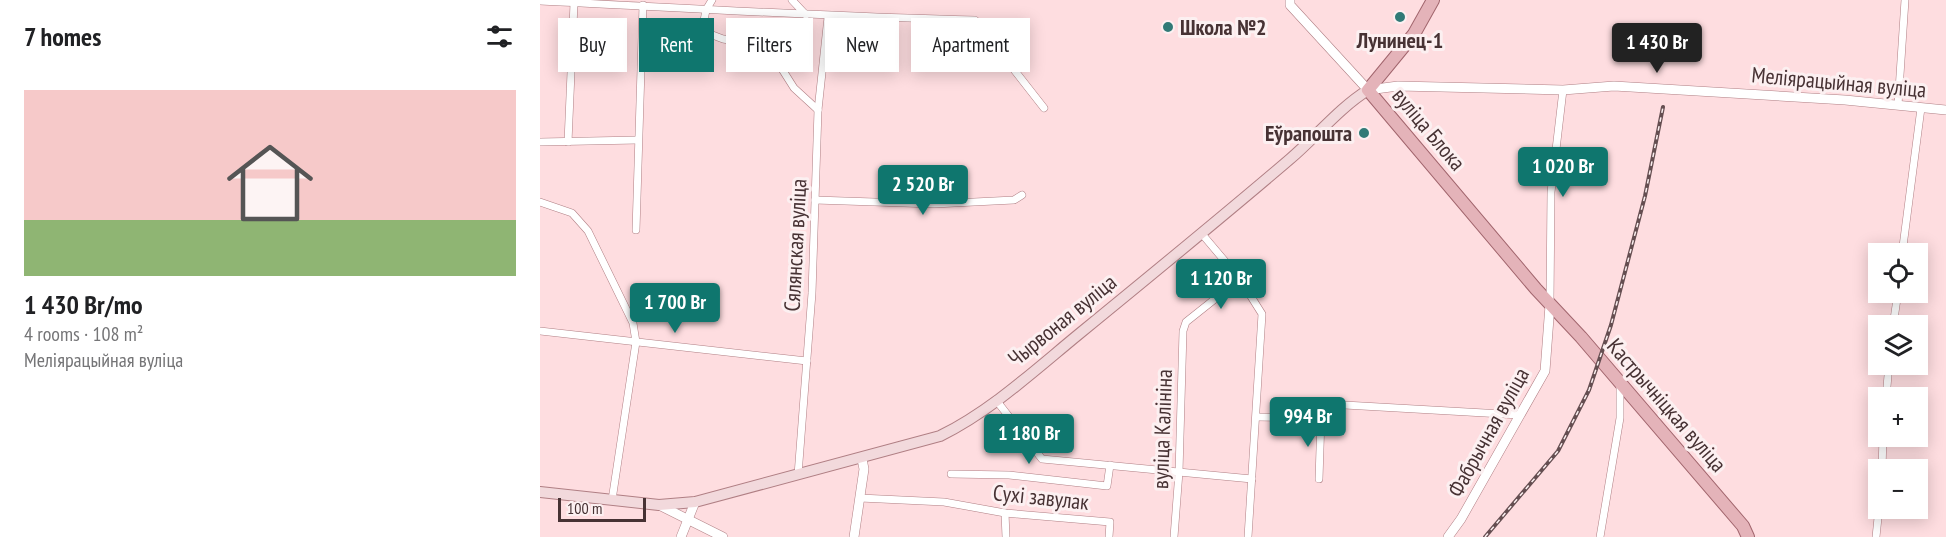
<!DOCTYPE html>
<meta charset="utf-8">
<style>
body{margin:0;font-family:"PT Sans Narrow",sans-serif;background:#f6f6f6;color:#202124;height:100vh;display:flex;flex-direction:column;font-size:22px;white-space:nowrap}
*{box-sizing:border-box;margin:0}
p{font-size:20px;color:#757577}
.icon{flex:none;width:33px;height:33px;fill:none;stroke:currentColor;stroke-width:2;stroke-linecap:round;stroke-linejoin:round}
.map{position:relative;flex:1;overflow:hidden}
.side{display:flex;flex-direction:column;background:#fff;width:540px}
.side>*{flex:none}
.banner{position:absolute;left:18px;top:18px;width:570px;height:54px;display:flex;gap:12px}
.tools{position:absolute;left:1328px;top:243px;display:grid;gap:12px}
.tools a{display:grid;place-items:center;width:60px;height:60px;border-radius:0px;background:#fff;box-shadow:0 3px 15px #0003;font-size:30px}
.scale{position:absolute;left:18px;bottom:15px;width:88px;box-sizing:border-box;padding-left:6px;border:3px solid #473234;border-top:0;font-size:16px;line-height:21px;white-space:nowrap;color:#473234;-webkit-text-stroke:4px #fcf0f1;paint-order:stroke}
.price{position:absolute;translate:-50% -51px;padding:0 14px;border-radius:6px;background:#0f766e;color:#fff;font-size:20px;line-height:39px;filter:drop-shadow(0 2px 3px #0008)}
.price::after{content:'';position:absolute;left:50%;top:36px;width:18px;height:14px;margin-left:-9px;background:inherit;clip-path:polygon(0 0,100% 0,50% 100%)}
.price.on{background:#222;color:#fff}
ul{padding:0;list-style:none}
li{display:grid;align-content:center;gap:12px;height:318px;padding:0 24px}
li span{display:grid;place-items:center;height:186px;border-radius:0px;color:#555}
li>.icon{margin-inline-start:auto}
span .icon{width:108px;height:108px;fill:#fffc;stroke-width:1}
li b{font-size:26px}
h2{display:flex;justify-content:space-between;align-items:center;height:72px;padding:0 24px;font-size:26px}
.chip{padding:0 21px;border-radius:0px;background:#fff;box-shadow:0 3px 15px #0003;font-size:21px;line-height:54px}
.chip.on{background:#0f766e;color:#fff}
main{display:flex;flex:1;min-height:0}
.map>svg:first-child{display:block}
.lines{fill:none;stroke-linecap:round;stroke-linejoin:round}
.minor-casing{stroke:#b07f84;stroke-width:8}
.tertiary-casing{stroke:#b07f84;stroke-width:10}
.secondary-casing{stroke:#b07f84;stroke-width:12}
.primary-casing{stroke:#a1656d;stroke-width:14}
.minor{stroke:#fff;stroke-width:7}
.tertiary{stroke:#fff;stroke-width:9}
.secondary{stroke:#f2d9dc;stroke-width:10}
.primary{stroke:#e4b3b9;stroke-width:12}
.rail-casing{stroke:#654e51;stroke-width:4}
.rail{stroke:#fcf0f1;stroke-width:1.5;stroke-dasharray:4.5;stroke-linecap:butt}
.poi-dot{fill:#317a77;stroke:#fcf0f1;stroke-width:2}
.labels{text-anchor:middle;dominant-baseline:central;stroke-width:6;stroke-linejoin:round;paint-order:stroke}
.poi-label{font-size:22px;font-weight:bold;fill:#473234;stroke:#fcf0f1;text-anchor:start}
.street-label{font-size:22px;fill:#473234;stroke:#fcf0f1}
</style>
<main>
<section class="side">
<h2>7 homes<svg class="icon" aria-label="filters" viewBox="0 0 24 24"><path d="M4 7h16M4 17h16"/><circle cx="9" cy="7" r="2"/><circle cx="15" cy="17" r="2"/></svg></h2>
<ul>
<li><span style="background:linear-gradient(#f6c9c9 70%,#8fb573 0)"><svg class="icon" aria-label="home" viewBox="0 0 24 24"><path d="M3 11l9-7 9 7M6 9v11h12V9"/></svg></span><div><b>1 430 Br/mo</b><p>4 rooms · 108 m²</p><p>Меліярацыйная вуліца</p></div></li>
</ul>
</section>
<div class="map">
<svg width="1406" height="537" viewBox="0 0 1406 537">
<rect width="100%" height="100%" fill="#fedde0"/>
<g class="lines">
<defs>
<g id="minor">
<polyline points="172,0 166,10 162,31 183,39 228,47 254,88 278,110"/>
<polyline points="252,0 266,15"/>
<path d="M 0,1 C 145,8 290,17 435,20 L 504,108"/>
<polyline points="1358,105 1365,0"/>
<polyline points="0,142 98,140"/>
<polyline points="28,142 34,3"/>
<polyline points="275,200 394,204 474,200 482,195"/>
<polyline points="0,202 32,213 48,231 93,323 96,342 72,500"/>
<polyline points="96,230 103,5"/>
<polyline points="662,234 700,279 722,314 708,537"/>
<polyline points="1362,254 1381,108"/>
<polyline points="1010,302 1011,192 1023,90"/>
<polyline points="1353,326 1358,292"/>
<polyline points="0,331 267,361"/>
<polyline points="1346,398 1349,364"/>
<polyline points="456,400 502,459 712,479"/>
<polyline points="717,417 781,418 787,404 980,415"/>
<polyline points="1342,470 1343,436"/>
<polyline points="411,474 469,475 567,486 570,465"/>
<polyline points="258,475 272,293 278,110 288,17"/>
<polyline points="779,479 781,418"/>
<polyline points="320,498 404,502 465,513 570,522 569,537"/>
<polyline points="465,513 466,537"/>
<polyline points="634,537 639,472 643,331 646,322 700,279"/>
<polyline points="1060,537 1080,418 1080,385"/>
<polyline points="1336,537 1339,508"/>
</g>
<g id="tertiary">
<polyline points="750,0 750,5 828,90 858,86 1023,90 1074,86 1305,100 1406,110"/>
<polyline points="119,505 183,537"/>
<polyline points="141,537 155,502"/>
<polyline points="314,537 324,469 322,459"/>
<polyline points="908,537 921,519 1005,371 1010,305"/>
</g>
<path id="secondary" d="M 0,492 L 119,505 L 155,502 L 400,436 C 451,411 495,370 539,334 C 610,276 681,218 750,159 C 776,137 799,108 828,90"/>
<polyline id="primary" points="893,0 874,34 828,90 996,289 1041,337 1203,526 1208,537"/>
</defs>
<use href="#minor" class="minor-casing"/>
<use href="#tertiary" class="tertiary-casing"/>
<use href="#secondary" class="secondary-casing"/>
<use href="#primary" class="primary-casing"/>
<use href="#minor" class="minor"/>
<use href="#tertiary" class="tertiary"/>
<use href="#secondary" class="secondary"/>
<use href="#primary" class="primary"/>
<defs>
<polyline id="rail" points="945,537 1018,451 1049,390 1071,325 1105,196 1123,107"/>
</defs>
<use href="#rail" class="rail-casing"/>
<use href="#rail" class="rail"/>
</g>
<g class="poi-dot">
<circle cx="860" cy="17" r="6"/>
<circle cx="628" cy="27" r="6"/>
<circle cx="824" cy="133" r="6"/>
</g>
<g class="labels">
<g class="poi-label">
<text x="640" y="27">Школа №2</text>
<text x="860" y="40" text-anchor="middle">Лунинец-1</text>
<text x="812" y="133" text-anchor="end">Еўрапошта</text>
</g>
<g class="street-label">
<text transform="translate(1299 82) rotate(5)">Меліярацыйная вуліца</text>
<text transform="translate(889 129) rotate(50)">вуліца Блока</text>
<text transform="translate(255 245) rotate(-87)">Сялянская вуліца</text>
<text transform="translate(522 320) rotate(-39)">Чырвоная вуліца</text>
<text transform="translate(1127 405) rotate(49)">Кастрычніцкая вуліца</text>
<text transform="translate(622 429) rotate(-88)">вуліца Калініна</text>
<text transform="translate(948 432) rotate(-61)">Фабрычная вуліца</text>
<text transform="translate(501 497) rotate(6)">Сухі завулак</text>
</g>
</g>
</svg>
<div class="tools">
<a><svg class="icon" aria-label="locate" viewBox="0 0 24 24"><circle cx="12" cy="12" r="6"/><path d="M12 2v4M12 18v4M2 12h4M18 12h4"/></svg></a>
<a><svg class="icon" aria-label="layers" viewBox="0 0 24 24"><path d="M12 4l9 5-9 5-9-5zM3 14l9 5 9-5"/></svg></a>
<a>+</a>
<a>−</a>
</div>
<div class="scale">100 m</div>
<b class="price on" style="left:1117px;top:74px">1 430 Br</b>
<b class="price" style="left:1023px;top:198px">1 020 Br</b>
<b class="price" style="left:383px;top:216px">2 520 Br</b>
<b class="price" style="left:681px;top:310px">1 120 Br</b>
<b class="price" style="left:135px;top:334px">1 700 Br</b>
<b class="price" style="left:768px;top:448px">994 Br</b>
<b class="price" style="left:489px;top:465px">1 180 Br</b>
<div class="banner">
<a class="chip">Buy</a>
<a class="chip on">Rent</a>
<a class="chip">Filters</a>
<a class="chip">New</a>
<a class="chip">Apartment</a>
</div>
</div>
</main>
